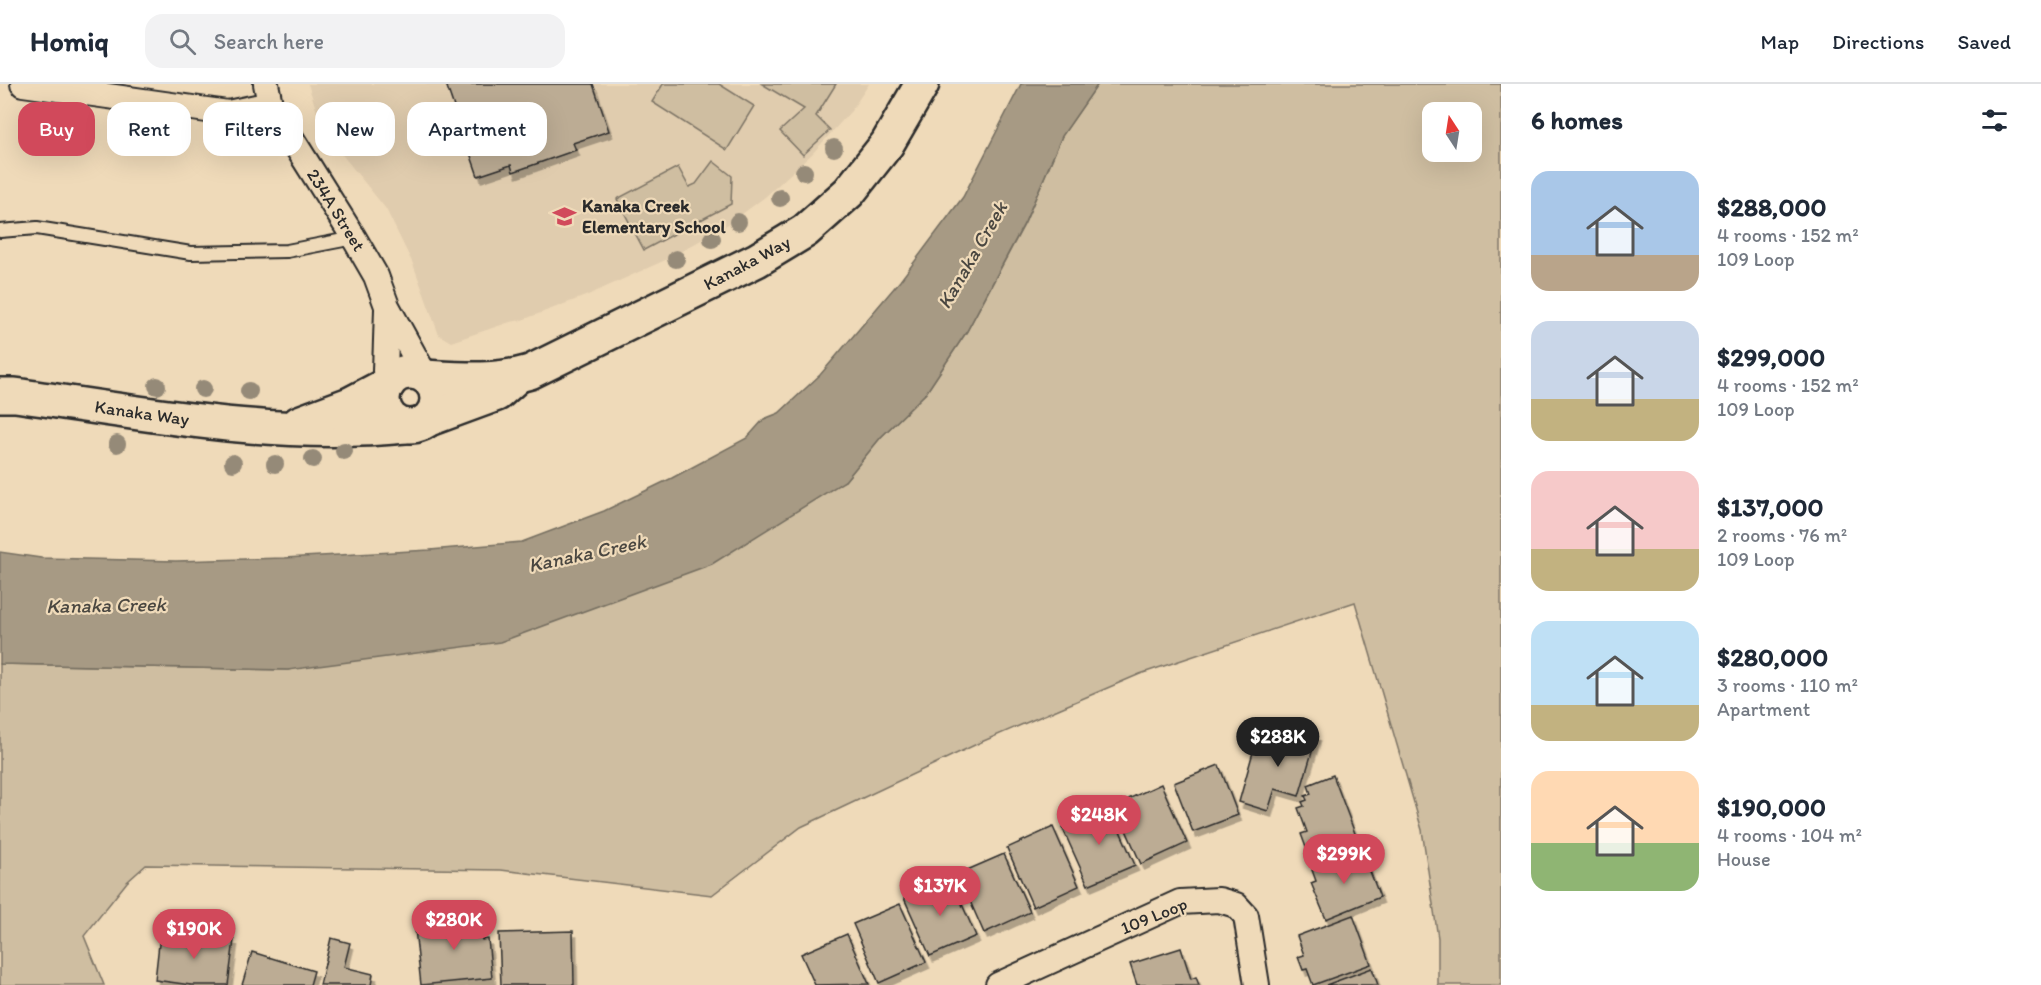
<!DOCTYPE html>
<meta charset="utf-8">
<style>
body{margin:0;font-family:Itim,sans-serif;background:#f2f2f3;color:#1f2937;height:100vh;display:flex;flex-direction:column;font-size:22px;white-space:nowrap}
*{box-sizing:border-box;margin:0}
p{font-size:20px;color:#747a83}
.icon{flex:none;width:33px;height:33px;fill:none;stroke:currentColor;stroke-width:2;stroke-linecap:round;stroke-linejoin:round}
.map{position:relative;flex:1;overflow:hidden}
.panel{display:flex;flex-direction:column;background:#fff;width:540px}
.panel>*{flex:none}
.guide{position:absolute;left:18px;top:18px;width:570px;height:54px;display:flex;gap:12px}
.needle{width:39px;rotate:348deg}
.buttons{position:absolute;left:1422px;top:18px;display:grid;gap:12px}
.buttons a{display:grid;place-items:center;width:60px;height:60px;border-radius:12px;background:#fff;box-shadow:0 6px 24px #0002;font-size:30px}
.price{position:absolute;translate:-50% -51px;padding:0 14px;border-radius:21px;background:#d1495b;color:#fff;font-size:20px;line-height:39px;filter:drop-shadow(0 2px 3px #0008)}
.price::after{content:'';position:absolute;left:50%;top:36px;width:18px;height:14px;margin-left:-9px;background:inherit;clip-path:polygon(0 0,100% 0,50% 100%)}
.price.selected{background:#222;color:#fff}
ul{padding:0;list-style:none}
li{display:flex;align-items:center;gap:18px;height:150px;padding:0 30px}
li span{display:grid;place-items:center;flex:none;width:168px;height:120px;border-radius:18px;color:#555}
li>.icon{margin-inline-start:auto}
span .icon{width:72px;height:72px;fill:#fffc;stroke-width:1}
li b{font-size:26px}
h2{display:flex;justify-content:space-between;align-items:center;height:72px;padding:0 30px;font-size:26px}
.pill{padding:0 21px;border-radius:18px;background:#fff;box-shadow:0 6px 24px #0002;font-size:21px;line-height:54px}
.pill.selected{background:#d1495b;color:#fff}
header{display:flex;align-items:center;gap:36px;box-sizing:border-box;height:84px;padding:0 30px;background:#fff;border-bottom:2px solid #e0e1e3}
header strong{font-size:28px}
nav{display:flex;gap:33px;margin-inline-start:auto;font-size:21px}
.search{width:420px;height:54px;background:#f2f2f3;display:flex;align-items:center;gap:15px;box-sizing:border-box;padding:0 21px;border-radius:18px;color:#747a83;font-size:22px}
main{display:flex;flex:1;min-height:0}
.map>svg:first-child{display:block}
.built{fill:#e0ccae}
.green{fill:#cfbea1;stroke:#7d7466;stroke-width:1.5;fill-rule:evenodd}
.water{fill:#a79a84;stroke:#756e60;stroke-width:1.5}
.building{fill:#bcac94;stroke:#2b2b2b;stroke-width:1.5;filter:url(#shadow)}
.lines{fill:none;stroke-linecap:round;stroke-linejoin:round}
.lane-casing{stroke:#2b2b2b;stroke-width:16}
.street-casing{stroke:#2b2b2b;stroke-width:28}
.secondary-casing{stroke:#2b2b2b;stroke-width:38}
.lane{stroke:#efdab9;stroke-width:12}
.street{stroke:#efdab9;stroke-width:24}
.secondary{stroke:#efdab9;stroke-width:33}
.tree{fill:#958a78}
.labels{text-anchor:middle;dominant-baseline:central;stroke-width:4.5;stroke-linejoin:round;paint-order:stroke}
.poi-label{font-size:18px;font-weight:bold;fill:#2b2b2b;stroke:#efdab9;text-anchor:start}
.street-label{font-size:18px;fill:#2b2b2b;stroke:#efdab9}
.water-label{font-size:20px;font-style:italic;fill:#4a4741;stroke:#efdab9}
</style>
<header>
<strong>Homiq</strong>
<div class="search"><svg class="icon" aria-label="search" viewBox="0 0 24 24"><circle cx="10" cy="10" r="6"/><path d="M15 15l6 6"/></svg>Search here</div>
<nav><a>Map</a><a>Directions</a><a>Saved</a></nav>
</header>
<main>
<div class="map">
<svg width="1501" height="901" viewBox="0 0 1501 901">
<defs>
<filter id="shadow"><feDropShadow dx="3.5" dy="6" stdDeviation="0" flood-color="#0004"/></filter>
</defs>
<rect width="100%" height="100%" fill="#efdab9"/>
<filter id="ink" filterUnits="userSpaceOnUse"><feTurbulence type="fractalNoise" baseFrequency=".0167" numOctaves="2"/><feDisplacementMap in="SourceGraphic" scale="12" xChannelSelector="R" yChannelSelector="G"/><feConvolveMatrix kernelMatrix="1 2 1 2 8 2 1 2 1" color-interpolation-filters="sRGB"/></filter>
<g filter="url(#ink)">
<polygon class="built" points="308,0 869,0 851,27 812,70 765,113 730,139 672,173 588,211 522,236 510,238 451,258 439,251 413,180 386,125 323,47"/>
<g class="green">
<polygon points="663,0 719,0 754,22 727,66 652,18"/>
<polygon points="762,0 836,0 816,32 830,46 803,71 780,47 804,25"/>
<path d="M 1098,0 L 1501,0 L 1501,901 L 1438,901 L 1438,854 L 1422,746 L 1355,518 L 1140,590 L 979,659 L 801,743 L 712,811 L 501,786 L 146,781 L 127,798 L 84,852 L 104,901 L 0,901 L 0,580 L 288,586 L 845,397 L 881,353 L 926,309 L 967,247 L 1025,139 L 1062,52 ZM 1432,28 L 1472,28 L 1472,68 L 1432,68 Z"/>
<polygon points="713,77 732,92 731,120 644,166 617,115 678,83 689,103 696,100"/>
</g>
<polygon class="water" points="1021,0 1098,0 1062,52 1025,138 967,247 926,309 881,353 845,397 712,480 500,558 288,586 0,580 0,468 41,474 176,477 284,474 430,466 522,458 604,427 672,394 747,354 764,335 779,329 820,291 900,197 963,113"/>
<g class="building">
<polygon points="446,0 593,0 609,47 573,59 576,66 513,88 511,81 478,92"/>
<polygon points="1292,644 1317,651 1299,712 1275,705 1268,727 1239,718 1255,661 1267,665 1272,649 1289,654"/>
<polygon points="1219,681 1238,731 1193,748 1174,699"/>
<polygon points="1333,691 1359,760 1311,777 1301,750 1307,748 1298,724 1304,722 1302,718 1307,716 1305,712 1311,710 1308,701"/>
<polygon points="1161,700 1187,759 1141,780 1115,721"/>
<polygon points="1109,722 1135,781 1088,801 1062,743"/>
<polygon points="1053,743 1079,802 1033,823 1007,764"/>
<polygon points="1362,767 1380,813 1326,835 1311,799 1316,797 1312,786"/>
<polygon points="1004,770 1030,828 984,849 958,790"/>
<polygon points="950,793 976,852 930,872 904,814"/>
<polygon points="900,820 926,878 879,899 853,840"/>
<polygon points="477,825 482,856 488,855 492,894 421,901 415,845 456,840 454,828"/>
<polygon points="1353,831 1371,880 1313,901 1307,885 1303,886 1298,873 1304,871 1297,852"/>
<polygon points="573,847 574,901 501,901 499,849"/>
<polygon points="177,848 234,856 228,901 191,901 155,896 160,851 177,853"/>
<polygon points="847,850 869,900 815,901 801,870"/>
<polygon points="331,854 350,859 344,883 373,890 371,901 320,901"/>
<polygon points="1181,864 1191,895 1196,893 1199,901 1137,901 1130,880"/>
<polygon points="252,868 314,887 310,901 242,901"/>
<polygon points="1372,884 1378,901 1326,901"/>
</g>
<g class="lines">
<defs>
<polyline id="lane" points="0,147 37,144 191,169 287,167 354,154"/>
<g id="street">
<polyline points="23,0 228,29 270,20"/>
<polyline points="266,0 270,20 354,154 376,192 387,222 426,293"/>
<polyline points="387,225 385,287 388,300"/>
<polyline points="998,901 1180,818 1219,816 1236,821 1246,832 1257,901"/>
</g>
<g id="secondary">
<circle cx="410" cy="315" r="27"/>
<path d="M 426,293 C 460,295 497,298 530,288 L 757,176 L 805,147 L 849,108 L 887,60 L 922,0"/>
<path d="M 0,311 L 15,311 C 144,329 274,355 405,342"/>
<polyline points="429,335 497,310 515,294"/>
<polyline points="299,339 350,320 388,300"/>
</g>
</defs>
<use href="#lane" class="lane-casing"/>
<use href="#street" class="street-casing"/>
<use href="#secondary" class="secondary-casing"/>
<use href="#lane" class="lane"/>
<use href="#street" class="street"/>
<use href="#secondary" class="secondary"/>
</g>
<g class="tree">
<circle cx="834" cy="64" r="9"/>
<circle cx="804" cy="88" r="9"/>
<circle cx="780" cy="114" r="9"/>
<circle cx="738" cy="138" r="9"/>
<circle cx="712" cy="155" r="9"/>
<circle cx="676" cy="175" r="9"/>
<circle cx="157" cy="302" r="9"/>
<circle cx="203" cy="305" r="9"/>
<circle cx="249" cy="307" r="9"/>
<circle cx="117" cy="360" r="9"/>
<circle cx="344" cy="367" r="9"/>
<circle cx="313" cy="375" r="9"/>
<circle cx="233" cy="379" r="9"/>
<circle cx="275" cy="380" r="9"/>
</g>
</g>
<defs>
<symbol id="school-bare" viewBox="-9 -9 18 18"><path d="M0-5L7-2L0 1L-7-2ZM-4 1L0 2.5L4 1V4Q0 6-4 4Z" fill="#d1495b" stroke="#efdab9" stroke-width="2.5" paint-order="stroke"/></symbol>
</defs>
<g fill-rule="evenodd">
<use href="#school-bare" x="548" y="116" width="33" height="33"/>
</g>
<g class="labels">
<g class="poi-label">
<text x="582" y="122">Kanaka Creek<tspan x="582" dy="21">Elementary School</tspan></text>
</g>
<g class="street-label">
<text transform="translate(336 126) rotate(58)">234A Street</text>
<text transform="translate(747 179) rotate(-28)">Kanaka Way</text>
<text transform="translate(142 329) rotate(8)">Kanaka Way</text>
<text transform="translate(1154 832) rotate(-22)">109 Loop</text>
</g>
<g class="water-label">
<text transform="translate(972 171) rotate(-60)">Kanaka Creek</text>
<text transform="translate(587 469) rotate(-12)">Kanaka Creek</text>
<text transform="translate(106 521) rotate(-1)">Kanaka Creek</text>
</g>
</g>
</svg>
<div class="buttons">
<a><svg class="needle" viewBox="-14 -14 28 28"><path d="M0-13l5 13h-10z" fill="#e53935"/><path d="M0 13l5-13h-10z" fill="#747a83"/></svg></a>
</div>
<b class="price selected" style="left:1278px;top:684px">$288K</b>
<b class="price" style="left:1099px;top:762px">$248K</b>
<b class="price" style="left:1344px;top:801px">$299K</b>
<b class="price" style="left:940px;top:833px">$137K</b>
<b class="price" style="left:454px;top:867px">$280K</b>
<b class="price" style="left:194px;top:876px">$190K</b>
<div class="guide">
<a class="pill selected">Buy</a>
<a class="pill">Rent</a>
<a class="pill">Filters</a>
<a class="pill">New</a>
<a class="pill">Apartment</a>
</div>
</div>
<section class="panel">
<h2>6 homes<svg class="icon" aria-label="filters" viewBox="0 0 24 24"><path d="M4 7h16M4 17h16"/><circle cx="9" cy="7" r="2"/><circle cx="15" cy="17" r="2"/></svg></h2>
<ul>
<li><span style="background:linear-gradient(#a9c7e8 70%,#b9a48a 0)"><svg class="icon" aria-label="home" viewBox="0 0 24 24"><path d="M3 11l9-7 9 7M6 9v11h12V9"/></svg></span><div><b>$288,000</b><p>4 rooms · 152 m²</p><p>109 Loop</p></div></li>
<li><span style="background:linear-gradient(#c9d6e8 65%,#c2b280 0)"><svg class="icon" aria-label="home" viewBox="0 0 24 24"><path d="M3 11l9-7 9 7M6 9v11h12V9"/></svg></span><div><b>$299,000</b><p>4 rooms · 152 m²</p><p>109 Loop</p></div></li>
<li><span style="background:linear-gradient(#f6c9c9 65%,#c2b280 0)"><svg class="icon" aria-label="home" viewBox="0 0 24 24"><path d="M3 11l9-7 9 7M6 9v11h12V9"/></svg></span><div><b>$137,000</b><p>2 rooms · 76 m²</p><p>109 Loop</p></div></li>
<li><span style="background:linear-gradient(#bfe0f5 70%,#c2b280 0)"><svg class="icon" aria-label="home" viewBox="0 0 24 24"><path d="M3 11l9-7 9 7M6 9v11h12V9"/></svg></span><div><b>$280,000</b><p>3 rooms · 110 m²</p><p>Apartment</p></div></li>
<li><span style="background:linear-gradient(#ffd9b3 60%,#8fb573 0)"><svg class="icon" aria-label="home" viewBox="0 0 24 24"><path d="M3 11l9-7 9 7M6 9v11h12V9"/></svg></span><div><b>$190,000</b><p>4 rooms · 104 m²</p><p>House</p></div></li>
</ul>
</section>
</main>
